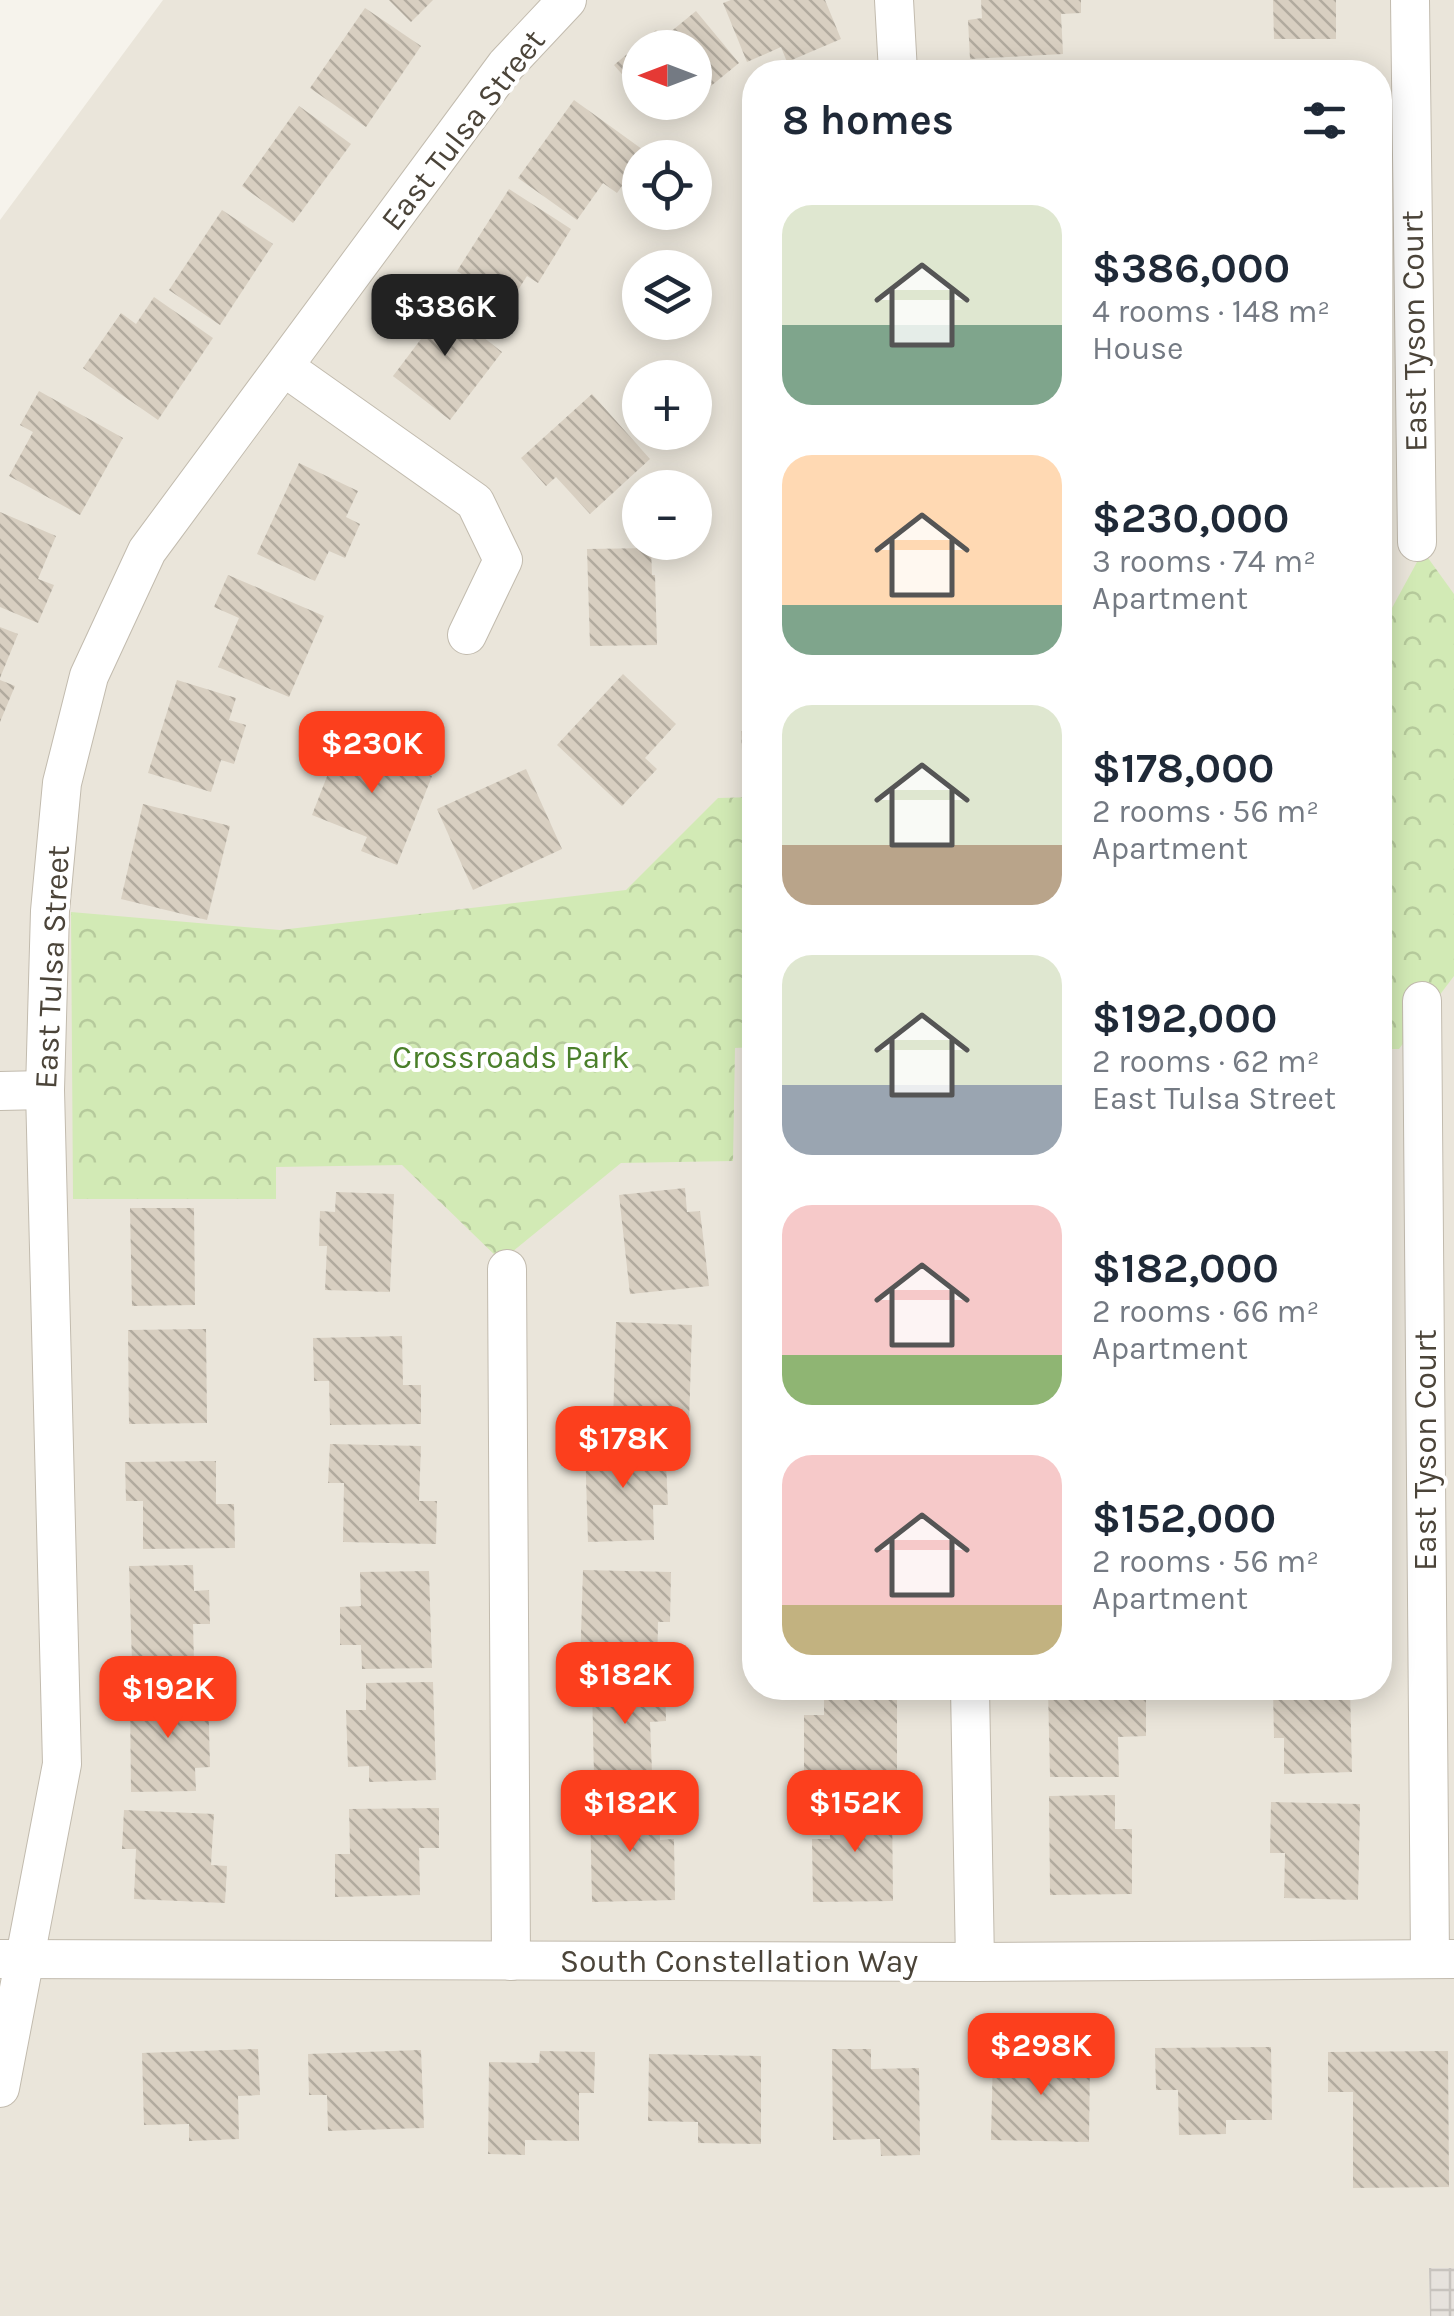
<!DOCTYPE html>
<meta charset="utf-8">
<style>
body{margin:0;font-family:Karla,sans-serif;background:#f2f2f3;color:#1f2937;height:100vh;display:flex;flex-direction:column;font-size:38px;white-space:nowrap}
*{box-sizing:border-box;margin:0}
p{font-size:32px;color:#747a83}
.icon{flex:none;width:55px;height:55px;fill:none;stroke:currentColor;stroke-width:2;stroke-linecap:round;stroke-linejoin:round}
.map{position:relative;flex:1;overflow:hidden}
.panel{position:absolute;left:742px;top:60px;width:650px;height:1640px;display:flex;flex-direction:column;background:#fff;border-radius:40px;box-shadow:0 5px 25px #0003}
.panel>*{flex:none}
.needle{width:65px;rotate:270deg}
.controls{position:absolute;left:622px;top:30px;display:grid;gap:20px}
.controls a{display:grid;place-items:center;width:90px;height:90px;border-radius:50%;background:#fff;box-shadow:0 5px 25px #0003;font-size:50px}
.price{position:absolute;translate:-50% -85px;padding:0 22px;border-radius:20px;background:#fc3f1d;color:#fff;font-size:32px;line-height:65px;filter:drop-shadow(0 2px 5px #0008)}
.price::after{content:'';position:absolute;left:50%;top:60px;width:30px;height:22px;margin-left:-15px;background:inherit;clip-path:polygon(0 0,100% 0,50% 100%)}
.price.active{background:#222;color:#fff}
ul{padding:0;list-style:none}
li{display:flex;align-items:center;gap:30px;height:250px;padding:0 40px}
li span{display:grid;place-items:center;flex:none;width:280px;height:200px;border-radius:30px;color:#555}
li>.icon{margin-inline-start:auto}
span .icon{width:120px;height:120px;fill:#fffc;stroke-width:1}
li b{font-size:42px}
h2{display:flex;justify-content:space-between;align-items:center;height:120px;padding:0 40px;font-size:42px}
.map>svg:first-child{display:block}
.residential{fill:#eae5da;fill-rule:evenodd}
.industrial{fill:url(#industrial-grid)}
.park{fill:url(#park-crowns)}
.building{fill:url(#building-back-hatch)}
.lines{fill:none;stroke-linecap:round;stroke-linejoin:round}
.minor-casing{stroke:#c2bbae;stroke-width:40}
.minor{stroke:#fff;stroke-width:38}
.labels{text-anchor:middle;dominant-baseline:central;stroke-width:8;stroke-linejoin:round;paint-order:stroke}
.street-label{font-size:32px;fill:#4b4439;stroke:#fff}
.park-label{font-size:32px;fill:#4a7f2a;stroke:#fff}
</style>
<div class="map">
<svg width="1454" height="2316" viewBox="0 0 1454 2316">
<defs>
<pattern id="industrial-grid" width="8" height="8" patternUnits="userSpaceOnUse" patternTransform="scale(2.5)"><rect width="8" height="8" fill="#e6e2dd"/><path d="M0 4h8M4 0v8" fill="none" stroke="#c7c3be"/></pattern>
<pattern id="park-crowns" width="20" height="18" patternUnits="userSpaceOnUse" patternTransform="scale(2.5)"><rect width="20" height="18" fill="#d2eab5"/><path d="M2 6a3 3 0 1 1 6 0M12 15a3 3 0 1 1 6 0" fill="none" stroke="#b6ca9c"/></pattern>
<pattern id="building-back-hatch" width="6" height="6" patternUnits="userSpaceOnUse" patternTransform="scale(2.5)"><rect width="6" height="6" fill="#d8cfc1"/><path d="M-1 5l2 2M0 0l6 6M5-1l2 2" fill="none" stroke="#b1aa9e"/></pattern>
</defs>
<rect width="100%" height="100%" fill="#f6f3ec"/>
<path class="residential" d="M 163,0 L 1454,0 L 1454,2268 L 1429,2269 L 1430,2316 L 0,2316 L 0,220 ZM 640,48 L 695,48 L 695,102 L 640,102 ZM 755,72 L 1380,72 L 1380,1688 L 755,1688 ZM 640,158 L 695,158 L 695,212 L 640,212 ZM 640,268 L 695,268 L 695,322 L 640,322 ZM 640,378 L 695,378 L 695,432 L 640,432 ZM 640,488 L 695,488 L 695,542 L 640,542 Z"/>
<polygon class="industrial" points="1429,2268 1454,2268 1454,2316 1430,2316"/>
<g class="park">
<polygon points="1423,551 1454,594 1454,976 1399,1049 1380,1049 1380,630"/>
<polygon points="755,797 755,1047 735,1048 733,1161 621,1163 501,1261 402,1165 276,1167 276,1199 73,1199 71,912 280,930 626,890 718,798"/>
</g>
<g class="building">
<polygon points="389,0 433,0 411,22"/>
<polygon points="731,0 825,0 841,39 787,62 781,47 747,62 723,3"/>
<polygon points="981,0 1081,0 1081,13 1061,14 1063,54 970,59 968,20 982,18"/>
<polygon points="1273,0 1336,0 1336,39 1274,39"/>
<polygon points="365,8 421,46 366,127 310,88"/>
<polygon points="696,11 739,63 695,99 695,48 640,48 640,95 614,65 656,30 663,38"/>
<polygon points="1326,67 1326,72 1235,72 1235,68"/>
<polygon points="574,100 646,152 617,193 603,183 577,220 518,178"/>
<polygon points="646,102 674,102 658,117"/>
<polygon points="299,106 351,144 293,223 242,186"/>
<polygon points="509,189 571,229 538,283 527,276 509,304 457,271"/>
<polygon points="743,208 755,208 755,280 742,280"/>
<polygon points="222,210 273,244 220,325 169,290"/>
<polygon points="431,296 502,352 450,420 393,376 421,339 406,327"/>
<polygon points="154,297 213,338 158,420 83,368 121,313 136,324"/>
<polygon points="39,391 123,438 80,515 9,476 33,432 20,425"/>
<polygon points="592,394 650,459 590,514 556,477 546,486 521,458"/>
<polygon points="299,463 358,491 346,517 360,524 345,558 329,551 315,581 257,554"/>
<polygon points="0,512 56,536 38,579 54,585 38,623 0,607"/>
<polygon points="651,548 652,575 655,575 657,645 590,646 587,549"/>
<polygon points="228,575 324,616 289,697 218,667 239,618 214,607"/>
<polygon points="746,594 755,594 755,631 748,632"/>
<polygon points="0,627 18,634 0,678"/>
<polygon points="623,674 676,724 645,758 657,769 622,806 557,745"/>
<polygon points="0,680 15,686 0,722"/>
<polygon points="177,680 236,698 229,720 246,725 234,764 221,760 211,792 148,773"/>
<polygon points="345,730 390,748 387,758 432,776 397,865 361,851 367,837 312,815"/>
<polygon points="741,731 755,731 755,768 743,769"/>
<polygon points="526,769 562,849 473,890 437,809"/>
<polygon points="143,804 230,826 207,920 121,899"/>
<polygon points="685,1188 687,1212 700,1211 709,1286 630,1294 619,1195"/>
<polygon points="336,1192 394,1194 390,1292 325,1290 327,1246 319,1246 320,1211 335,1212"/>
<polygon points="130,1208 194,1208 195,1305 132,1306"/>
<polygon points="616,1322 692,1325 689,1423 613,1421"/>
<polygon points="206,1329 207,1423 129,1424 128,1330"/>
<polygon points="402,1336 403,1385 421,1385 421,1424 330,1425 329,1381 314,1381 313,1338"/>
<polygon points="653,1442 653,1465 666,1464 668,1505 653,1505 654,1540 588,1542 585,1445"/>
<polygon points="330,1444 421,1446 419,1501 437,1501 436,1544 343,1542 344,1483 328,1483"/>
<polygon points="216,1461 216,1504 234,1504 235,1548 143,1549 143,1501 126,1501 125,1462"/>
<polygon points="193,1565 194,1591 209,1590 210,1624 193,1624 194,1662 132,1663 129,1566"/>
<polygon points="583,1570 671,1572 670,1622 658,1622 657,1670 580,1668"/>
<polygon points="429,1571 432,1668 362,1669 361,1645 340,1645 340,1607 361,1606 360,1572"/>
<polygon points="433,1682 436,1780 369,1782 369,1766 348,1767 346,1710 366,1710 366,1683"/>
<polygon points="665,1684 666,1721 650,1722 652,1773 594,1775 592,1686"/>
<polygon points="824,1688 897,1688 897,1778 804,1778 804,1715 824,1715"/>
<polygon points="1048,1688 1146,1688 1146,1736 1118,1737 1119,1777 1050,1777"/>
<polygon points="1273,1688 1350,1688 1352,1772 1284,1774 1284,1738 1274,1738"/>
<polygon points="208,1693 210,1767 195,1768 196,1791 131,1792 130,1695"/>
<polygon points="1115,1795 1115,1829 1132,1829 1132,1894 1050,1895 1049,1796"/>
<polygon points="1271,1802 1360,1804 1358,1900 1284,1898 1285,1853 1270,1853"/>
<polygon points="892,1803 893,1901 813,1902 812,1839 830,1839 829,1804"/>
<polygon points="659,1805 660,1840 674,1839 675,1900 592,1902 590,1806"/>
<polygon points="439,1808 439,1848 419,1848 420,1895 335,1897 335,1854 350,1854 349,1809"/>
<polygon points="124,1810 214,1814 211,1865 227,1866 225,1903 134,1899 136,1849 122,1849"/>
<polygon points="1271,2047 1272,2120 1226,2120 1226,2134 1179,2135 1178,2090 1156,2090 1155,2048"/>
<polygon points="258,2049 260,2095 238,2096 239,2139 189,2141 189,2124 144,2125 142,2053"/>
<polygon points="832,2049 871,2049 871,2069 919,2068 920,2155 881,2156 880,2139 833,2140"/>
<polygon points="421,2050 424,2128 328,2131 327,2095 309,2095 308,2054"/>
<polygon points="540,2051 595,2052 594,2093 579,2093 579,2141 525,2140 525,2155 488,2154 489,2062 539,2063"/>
<polygon points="1448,2051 1449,2187 1353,2188 1353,2092 1328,2092 1328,2052"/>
<polygon points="649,2054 761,2056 761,2144 698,2143 698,2122 648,2121"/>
<polygon points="993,2054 1090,2055 1089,2142 991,2140"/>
</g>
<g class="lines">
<defs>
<g id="minor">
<polyline points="894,0 898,72"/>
<polyline points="1410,0 1417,542"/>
<polyline points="284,367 475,502 503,560 467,635"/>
<polyline points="1422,1001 1430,1959"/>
<polyline points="0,1091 45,1090"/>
<polyline points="507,1269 511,1961"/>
<polyline points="970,1688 975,1962"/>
<polyline points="2,1959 975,1962 1454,1959"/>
<polyline points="0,2088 62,1764 45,1090 50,911 62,783 89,676 147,551 506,65 567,0"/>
</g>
</defs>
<use href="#minor" class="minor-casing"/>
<use href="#minor" class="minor"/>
</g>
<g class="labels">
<g class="street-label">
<text transform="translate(463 130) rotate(-52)">East Tulsa Street</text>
<text transform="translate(1414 331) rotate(-91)">East Tyson Court</text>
<text transform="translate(52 967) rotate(-87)">East Tulsa Street</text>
<text transform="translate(1425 1450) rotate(-90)">East Tyson Court</text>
<text x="739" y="1961">South Constellation Way</text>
</g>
<g class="park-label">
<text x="511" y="1057">Crossroads Park</text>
</g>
</g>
</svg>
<div class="controls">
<a><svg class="needle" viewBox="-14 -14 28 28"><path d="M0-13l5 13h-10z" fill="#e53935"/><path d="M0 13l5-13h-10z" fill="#747a83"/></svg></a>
<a><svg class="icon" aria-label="locate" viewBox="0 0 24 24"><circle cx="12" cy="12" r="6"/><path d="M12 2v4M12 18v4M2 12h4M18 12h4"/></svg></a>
<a><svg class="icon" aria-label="layers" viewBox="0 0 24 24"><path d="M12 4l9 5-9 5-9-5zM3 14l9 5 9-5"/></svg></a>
<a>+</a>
<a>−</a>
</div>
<b class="price active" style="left:445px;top:359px">$386K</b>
<b class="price" style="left:372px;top:796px">$230K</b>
<b class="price" style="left:623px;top:1491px">$178K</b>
<b class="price" style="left:625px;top:1727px">$182K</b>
<b class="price" style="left:168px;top:1741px">$192K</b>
<b class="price" style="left:630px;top:1855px">$182K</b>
<b class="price" style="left:855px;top:1855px">$152K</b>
<b class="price" style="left:1041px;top:2098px">$298K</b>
<section class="panel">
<h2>8 homes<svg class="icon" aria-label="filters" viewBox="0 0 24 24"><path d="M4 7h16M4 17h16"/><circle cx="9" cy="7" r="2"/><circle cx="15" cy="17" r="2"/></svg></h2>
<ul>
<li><span style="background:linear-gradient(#dfe7d0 60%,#7fa58c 0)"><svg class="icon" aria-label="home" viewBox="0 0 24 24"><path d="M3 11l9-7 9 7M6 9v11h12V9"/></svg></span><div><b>$386,000</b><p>4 rooms · 148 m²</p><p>House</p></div></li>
<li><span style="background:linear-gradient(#ffd9b3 75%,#7fa58c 0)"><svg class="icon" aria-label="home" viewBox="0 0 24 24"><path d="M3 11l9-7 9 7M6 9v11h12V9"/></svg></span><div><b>$230,000</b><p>3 rooms · 74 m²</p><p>Apartment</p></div></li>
<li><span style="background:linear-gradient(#dfe7d0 70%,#b9a48a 0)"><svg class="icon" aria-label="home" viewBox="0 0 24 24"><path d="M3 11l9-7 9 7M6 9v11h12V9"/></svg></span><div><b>$178,000</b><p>2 rooms · 56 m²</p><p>Apartment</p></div></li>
<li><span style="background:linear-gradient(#dfe7d0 65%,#9aa5b1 0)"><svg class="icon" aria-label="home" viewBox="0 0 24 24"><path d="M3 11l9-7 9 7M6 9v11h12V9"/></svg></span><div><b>$192,000</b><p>2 rooms · 62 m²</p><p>East Tulsa Street</p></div></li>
<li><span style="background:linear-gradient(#f6c9c9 75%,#8fb573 0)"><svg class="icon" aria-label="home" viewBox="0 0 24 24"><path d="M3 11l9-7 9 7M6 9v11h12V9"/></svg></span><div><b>$182,000</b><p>2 rooms · 66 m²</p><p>Apartment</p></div></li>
<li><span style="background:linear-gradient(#f6c9c9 75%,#c2b280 0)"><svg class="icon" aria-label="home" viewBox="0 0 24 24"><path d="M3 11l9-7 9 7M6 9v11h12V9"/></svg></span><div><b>$152,000</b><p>2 rooms · 56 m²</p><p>Apartment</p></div></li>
</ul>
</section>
</div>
